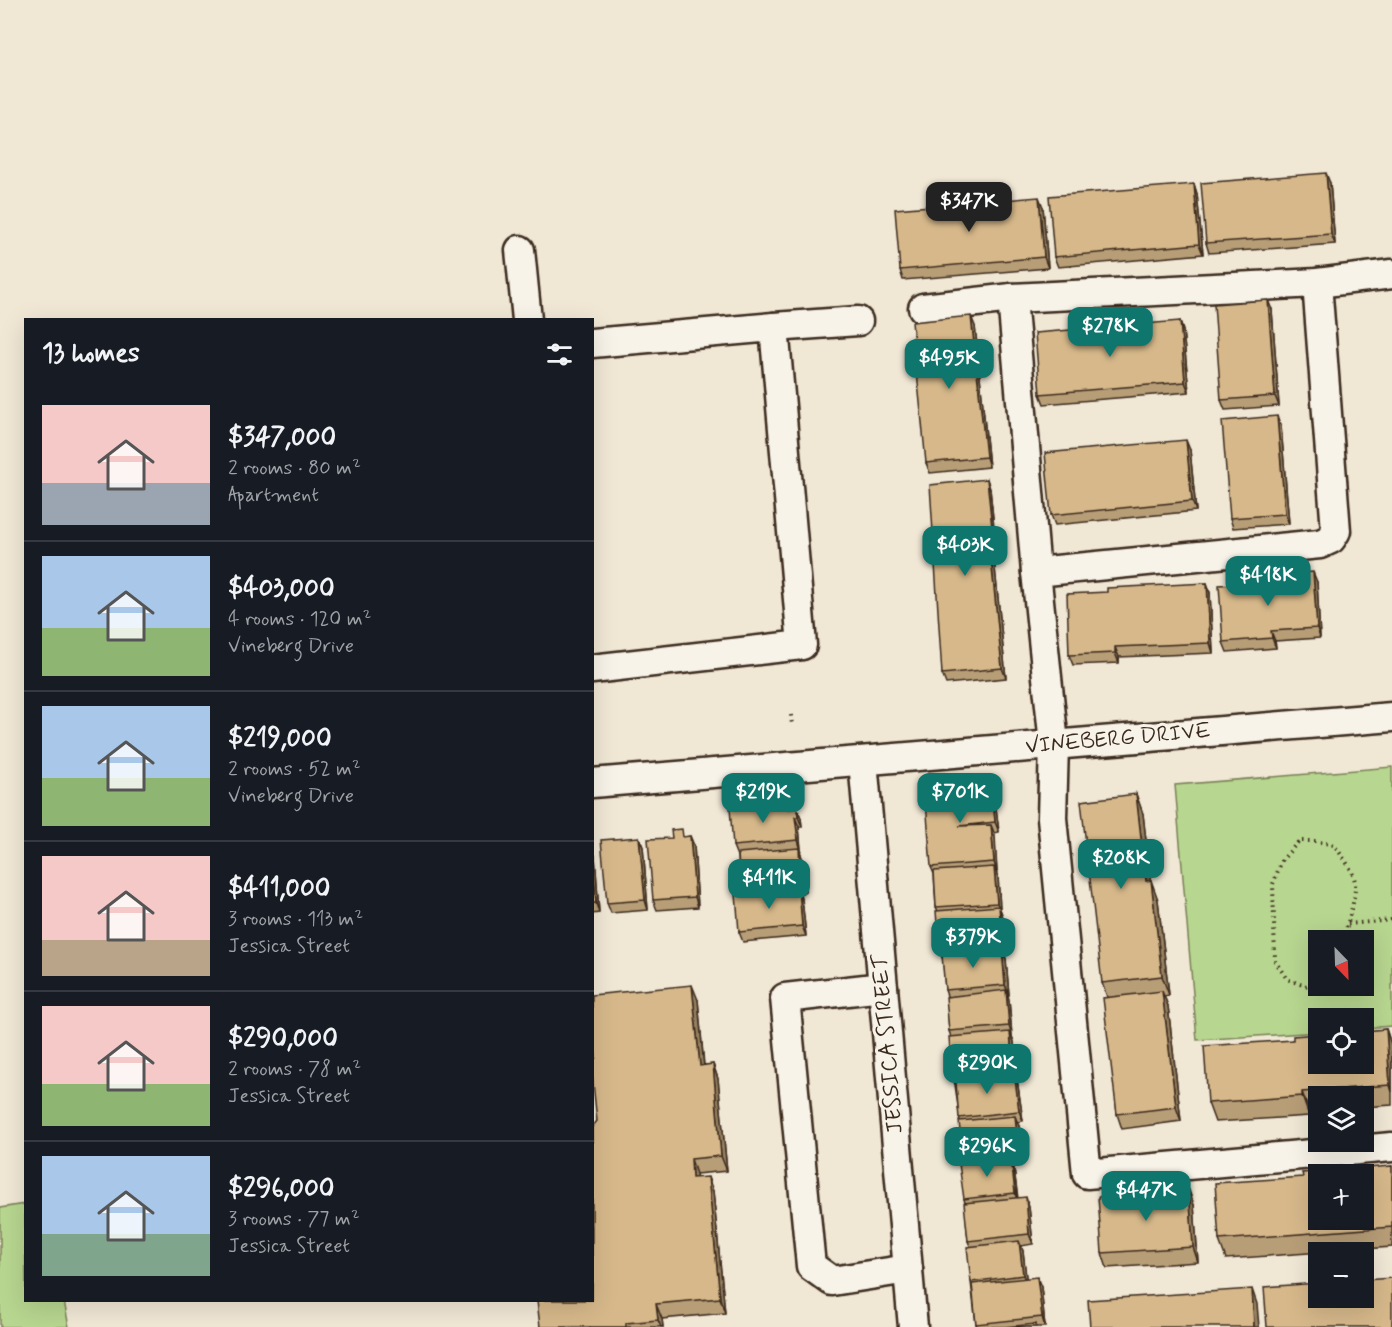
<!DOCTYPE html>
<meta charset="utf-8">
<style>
body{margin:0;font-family:Mynerve,sans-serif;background:#20242c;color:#f1f3f6;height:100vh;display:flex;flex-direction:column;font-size:22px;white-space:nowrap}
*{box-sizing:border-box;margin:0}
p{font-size:20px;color:#9ea1a6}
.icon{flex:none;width:33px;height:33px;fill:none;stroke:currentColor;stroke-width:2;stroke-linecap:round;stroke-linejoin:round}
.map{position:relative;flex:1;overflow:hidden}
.drawer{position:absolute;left:24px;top:318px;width:570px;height:984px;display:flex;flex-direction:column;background:#171b24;border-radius:0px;box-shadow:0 6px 24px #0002}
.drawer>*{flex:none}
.needle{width:39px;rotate:157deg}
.buttons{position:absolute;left:1308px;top:930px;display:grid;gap:12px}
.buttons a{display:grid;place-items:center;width:66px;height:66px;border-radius:0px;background:#171b24;box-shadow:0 6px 24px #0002;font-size:30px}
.price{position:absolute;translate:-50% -51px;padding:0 14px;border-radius:12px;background:#0f766e;color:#fff;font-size:20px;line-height:39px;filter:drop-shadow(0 2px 3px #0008)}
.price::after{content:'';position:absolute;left:50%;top:36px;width:18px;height:14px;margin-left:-9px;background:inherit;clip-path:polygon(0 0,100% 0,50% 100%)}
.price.active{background:#222;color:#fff}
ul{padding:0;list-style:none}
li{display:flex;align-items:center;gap:18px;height:150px;padding:0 18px}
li+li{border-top:2px solid #363941}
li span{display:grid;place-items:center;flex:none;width:168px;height:120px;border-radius:0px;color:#555}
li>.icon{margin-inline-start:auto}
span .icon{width:72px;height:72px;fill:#fffc;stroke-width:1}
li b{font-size:26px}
h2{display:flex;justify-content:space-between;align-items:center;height:72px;padding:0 18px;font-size:26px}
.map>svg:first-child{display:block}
.green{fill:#b7d68f;stroke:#798056;stroke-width:1.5;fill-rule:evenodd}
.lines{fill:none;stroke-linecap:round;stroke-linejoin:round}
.minor-casing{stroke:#3b2a1e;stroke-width:33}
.path{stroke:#3b2a1e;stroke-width:4;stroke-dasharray:1.5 4.5;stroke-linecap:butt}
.minor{stroke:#f7f3e8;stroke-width:28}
.wall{fill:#b89e77;stroke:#3b2a1e;stroke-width:1.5}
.shaded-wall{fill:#968161;stroke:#3b2a1e;stroke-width:1.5}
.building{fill:#d6b88a;stroke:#3b2a1e;stroke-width:1.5;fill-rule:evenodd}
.labels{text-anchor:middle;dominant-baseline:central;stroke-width:6;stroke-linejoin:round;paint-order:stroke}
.street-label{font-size:22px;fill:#3b2a1e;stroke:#f7f3e8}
</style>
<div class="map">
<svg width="1392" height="1327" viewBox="0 0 1392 1327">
<rect width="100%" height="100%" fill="#f0e7d5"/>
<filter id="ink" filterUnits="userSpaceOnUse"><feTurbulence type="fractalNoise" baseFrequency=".0167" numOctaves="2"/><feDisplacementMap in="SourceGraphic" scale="12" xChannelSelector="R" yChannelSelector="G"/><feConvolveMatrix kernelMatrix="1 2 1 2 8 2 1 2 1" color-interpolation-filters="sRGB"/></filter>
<g filter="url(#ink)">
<g class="green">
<path d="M 1392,767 L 1392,1026 L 1364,1028 L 1364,1018 L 1318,1018 L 1318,1032 L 1197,1040 L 1175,785 ZM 1318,940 L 1364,940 L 1364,986 L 1318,986 Z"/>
<polygon points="25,1204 26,1300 64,1301 69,1327 0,1327 0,1208"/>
</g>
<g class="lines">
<defs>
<g id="minor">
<polyline points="520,250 527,320"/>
<polyline points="1317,283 1336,531 1331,539 1320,544 1036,572 1054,744 1052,818 1087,1174 1392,1147"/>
<polyline points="1012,298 1036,572"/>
<polyline points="923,308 1012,298 1317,283 1392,274"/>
<polyline points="774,327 858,321"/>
<polyline points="592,343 774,327 802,645 592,669"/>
<polyline points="863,761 913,1327"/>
<polyline points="592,783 1392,717"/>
<polyline points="883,987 785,998 811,1266 832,1281 908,1269"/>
</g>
</defs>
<use href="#minor" class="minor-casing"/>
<g class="path">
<polyline points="791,715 792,725"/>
<polyline points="1348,924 1392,920"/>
<path d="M 1318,981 L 1305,986 L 1287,979 L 1275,961 L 1273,884 L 1282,860 L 1299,841 L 1316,841 L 1334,845 C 1341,855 1354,870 1355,883 C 1356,900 1347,924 1343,940"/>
</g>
<use href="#minor" class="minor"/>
</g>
<g class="wall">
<polygon points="1330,183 1335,244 1209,253 1206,243"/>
<polygon points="1194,184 1197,194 1203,254 1058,267 1054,257"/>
<polygon points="1043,207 1048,268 903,280 900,270"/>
<polygon points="1272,310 1279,406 1225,410 1221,400"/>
<polygon points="1180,321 1183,331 1189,392 1044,404 1040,394"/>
<polygon points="975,326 989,467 930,473 926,463"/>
<polygon points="1281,426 1289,524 1233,528 1230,518"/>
<polygon points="1190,450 1196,511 1055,525 1051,515"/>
<polygon points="987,479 990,489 995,538 992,538 1006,678 946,684 942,674"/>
<polygon points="1263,582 1317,582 1320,638 1275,641 1276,648 1227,652 1223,642"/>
<polygon points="1207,583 1210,593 1213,653 1119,657 1119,663 1073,665 1069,655 1107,592"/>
<polygon points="994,792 999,832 994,833 997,872 996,872 998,877 1000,909 1003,917 1006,955 1005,955 1006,959 1009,995 1008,995 1009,1000 1012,1036 1014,1042 1017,1079 1023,1121 1017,1122 1019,1126 1023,1164 1013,1165 1014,1169 1018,1198 1029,1207 1033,1244 1021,1246 1023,1251 1026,1278 1041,1287 1045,1327 977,1327 976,1324 971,1282 970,1246 968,1241 965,1203 964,1199 964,1164 963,1160 960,1121 955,1085 952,1075 951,1037 949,1031 947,996 945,990 943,960 939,950 938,911 936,907 934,874 931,867"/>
<polygon points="1136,794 1143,814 1150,881 1158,900 1169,995 1164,996 1168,1006 1181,1121 1122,1129 1117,1114 1107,997 1102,983"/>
<polygon points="789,808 797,808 801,818 802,827 799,827 801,850 800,850 802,858 805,892 801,895 802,899 806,936 743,942 739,932 742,894 740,889 738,856 737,856 733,846"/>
<polygon points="690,836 694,846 698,907 657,910 653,900 685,837"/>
<polygon points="639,837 643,847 648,910 611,913 607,903"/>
<polygon points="592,849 595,856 599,913 592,914"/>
<polygon points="698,1000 704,1065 713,1064 718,1079 727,1171 696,1174 696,1177 713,1191 725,1313 662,1319 663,1327 540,1327 597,1121 596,1058"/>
<polygon points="1386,1029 1392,1047 1392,1105 1364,1107 1364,1096 1318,1096 1318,1110 1309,1111 1309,1116 1215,1122 1208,1103 1293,1040"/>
<polygon points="1392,1166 1392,1247 1226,1259 1219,1240 1303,1177"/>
<polygon points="1194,1205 1198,1262 1107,1268 1102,1253"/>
</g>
<g class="shaded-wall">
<polygon points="1326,173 1330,183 1335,244 1331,234"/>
<polygon points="1194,184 1197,194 1203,254 1199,244"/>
<polygon points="1039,197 1043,207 1048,268 1044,257"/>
<polygon points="1268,300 1272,310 1279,406 1275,396"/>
<polygon points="971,316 975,326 989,467 986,457"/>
<polygon points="1180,321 1183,331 1189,392 1185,382"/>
<polygon points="1277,416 1281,426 1289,524 1285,514"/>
<polygon points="1186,440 1190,450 1196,511 1192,501"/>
<polygon points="987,479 990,489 995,538 992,528"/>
<polygon points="988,528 992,538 1006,678 1002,668"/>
<polygon points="1313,572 1317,582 1320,638 1317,628"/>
<polygon points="1207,583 1210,593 1213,653 1210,643"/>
<polygon points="1271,631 1275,641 1276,648 1272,638"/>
<polygon points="1115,647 1119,657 1119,663 1115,653"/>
<polygon points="991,782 994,792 999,832 995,822"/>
<polygon points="1136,794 1143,814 1153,901 1146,881"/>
<polygon points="797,808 801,818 802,827 798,817"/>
<polygon points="795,817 799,827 801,850 798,840"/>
<polygon points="991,825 995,835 997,872 994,862"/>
<polygon points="690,836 694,846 698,907 695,897"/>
<polygon points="639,837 643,847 648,910 645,900"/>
<polygon points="799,848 802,858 805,892 801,895 802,899 806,936 802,926 799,890 797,885"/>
<polygon points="592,849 595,856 599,913 596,903"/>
<polygon points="994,867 998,877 1000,909 1003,917 1006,955 1002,945 1000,910 997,903"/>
<polygon points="1151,880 1158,900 1169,995 1162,976"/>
<polygon points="1002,949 1006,959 1009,995 1005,985"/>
<polygon points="692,985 698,1000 705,1080 700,1066"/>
<polygon points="1006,990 1009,1000 1012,1036 1009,1026"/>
<polygon points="1162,991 1168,1006 1181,1121 1176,1107"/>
<polygon points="1386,1029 1392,1047 1392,1092 1390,1085"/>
<polygon points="1010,1032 1014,1042 1017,1079 1023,1121 1019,1111 1013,1069"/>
<polygon points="713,1064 718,1079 727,1171 721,1156"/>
<polygon points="1302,1092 1309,1111 1309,1116 1302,1096"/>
<polygon points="1015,1116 1019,1126 1023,1164 1019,1154"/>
<polygon points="1011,1158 1014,1169 1018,1203 1015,1193"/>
<polygon points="691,1159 696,1174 698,1193 692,1178"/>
<polygon points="708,1177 713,1191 725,1313 720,1298"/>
<polygon points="1189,1190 1194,1205 1198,1262 1193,1247"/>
<polygon points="1026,1197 1029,1207 1033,1244 1029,1234"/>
<polygon points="1019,1241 1023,1251 1027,1285 1023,1275"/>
<polygon points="1037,1277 1041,1287 1045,1327 1042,1317"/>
<polygon points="1252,1289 1257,1304 1259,1327 1254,1327"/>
<polygon points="656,1304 662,1319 663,1327 661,1327 658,1320"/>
</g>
<g class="building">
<polygon points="1326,173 1331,234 1206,243 1201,183"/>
<polygon points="1194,184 1199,244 1054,257 1049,196"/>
<polygon points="1039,197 1044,257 900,270 895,209"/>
<polygon points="1268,300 1275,396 1221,400 1214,304"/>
<polygon points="971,316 986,457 926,463 912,322"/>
<polygon points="1180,321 1185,382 1040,394 1035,333"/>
<polygon points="1277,416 1285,514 1230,518 1222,421"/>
<polygon points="1186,440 1192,501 1051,515 1045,453"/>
<polygon points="987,479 992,528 988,528 1002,668 942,674 930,485"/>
<polygon points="1313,572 1317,628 1271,631 1272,638 1223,642 1219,585 1263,582 1262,576"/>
<polygon points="1207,583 1210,643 1115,647 1115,653 1069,655 1067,594 1107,592 1107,588"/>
<polygon points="991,782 995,822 959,826 991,825 994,862 931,867 925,788"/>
<polygon points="1136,794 1146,881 1151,880 1162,976 1102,983 1081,801"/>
<polygon points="788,803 788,809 797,808 798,817 795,817 798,840 733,846 730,808"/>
<polygon points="682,829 683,837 690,836 695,897 653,900 648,839 672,838 671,830"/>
<polygon points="639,837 645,900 607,903 601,840"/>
<polygon points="799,848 801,882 797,885 740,889 738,853"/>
<polygon points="592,861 596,903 592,903"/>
<polygon points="994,867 997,903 936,907 934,871"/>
<polygon points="799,889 802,926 739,932 736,894"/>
<polygon points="999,906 1002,945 939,950 936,911"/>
<polygon points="1002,949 1005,985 945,990 942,955 946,953"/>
<polygon points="692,985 700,1066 713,1064 721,1156 691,1159 692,1178 708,1177 720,1298 656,1304 658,1320 626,1323 626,1327 540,1327 537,1300 592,1300 592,1127 597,1121 592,1073 592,1059 596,1058 592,1026 592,995"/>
<polygon points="1006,990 1009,1026 949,1031 946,997"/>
<polygon points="1162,991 1176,1107 1117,1114 1103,998"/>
<polygon points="1386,1029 1390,1085 1302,1092 1302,1096 1208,1103 1204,1046 1293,1040 1293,1036 1318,1034 1318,1064 1364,1064 1364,1031"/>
<polygon points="1010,1032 1013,1069 952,1075 949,1037"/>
<polygon points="1014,1071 1019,1111 959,1118 956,1083 957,1078"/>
<polygon points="1015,1116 1019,1154 963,1160 959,1121"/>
<polygon points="1011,1158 1015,1193 964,1199 959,1164"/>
<path d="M 1392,1166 L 1392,1227 L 1219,1240 L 1215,1183 L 1303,1177 L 1302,1173 ZM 1318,1174 L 1364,1174 L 1364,1220 L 1318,1220 Z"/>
<polygon points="1189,1190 1193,1247 1102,1253 1098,1197"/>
<polygon points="1026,1197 1029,1234 968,1241 964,1203"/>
<polygon points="1019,1241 1023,1275 971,1282 967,1247"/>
<polygon points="1037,1277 1042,1317 976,1324 972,1284"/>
<polygon points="1392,1278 1392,1327 1267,1327 1264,1287 1318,1283 1318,1298 1364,1298 1364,1280"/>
<polygon points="1252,1289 1254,1327 1090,1327 1088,1300"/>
<polygon points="1036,1324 1036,1327 1004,1327"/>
</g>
</g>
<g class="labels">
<g class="street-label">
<text transform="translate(1118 739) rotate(-5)">VINEBERG DRIVE</text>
<text transform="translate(888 1044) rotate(-95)">JESSICA STREET</text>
</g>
</g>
</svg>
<div class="buttons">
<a><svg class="needle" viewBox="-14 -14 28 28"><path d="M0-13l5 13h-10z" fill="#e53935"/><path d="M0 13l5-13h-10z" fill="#9ea1a6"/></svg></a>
<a><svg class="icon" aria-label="locate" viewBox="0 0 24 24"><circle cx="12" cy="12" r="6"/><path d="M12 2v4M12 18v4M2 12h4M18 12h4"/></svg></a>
<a><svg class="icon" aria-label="layers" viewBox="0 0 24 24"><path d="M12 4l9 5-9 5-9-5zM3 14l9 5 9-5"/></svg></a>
<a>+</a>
<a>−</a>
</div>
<b class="price active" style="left:969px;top:233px">$347K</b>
<b class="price" style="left:1110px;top:358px">$278K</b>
<b class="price" style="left:949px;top:390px">$495K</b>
<b class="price" style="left:965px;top:577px">$403K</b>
<b class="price" style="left:1268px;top:607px">$418K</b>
<b class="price" style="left:763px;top:824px">$219K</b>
<b class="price" style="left:960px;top:824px">$701K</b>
<b class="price" style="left:1121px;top:890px">$208K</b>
<b class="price" style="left:769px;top:910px">$411K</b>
<b class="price" style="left:973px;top:969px">$379K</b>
<b class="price" style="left:987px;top:1095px">$290K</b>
<b class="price" style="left:987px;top:1178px">$296K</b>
<b class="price" style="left:1146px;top:1222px">$447K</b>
<section class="drawer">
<h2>13 homes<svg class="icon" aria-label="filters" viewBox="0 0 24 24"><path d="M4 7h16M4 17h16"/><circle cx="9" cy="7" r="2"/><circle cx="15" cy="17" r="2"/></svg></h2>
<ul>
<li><span style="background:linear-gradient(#f6c9c9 65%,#9aa5b1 0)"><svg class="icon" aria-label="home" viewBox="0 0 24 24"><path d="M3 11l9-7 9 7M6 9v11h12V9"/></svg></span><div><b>$347,000</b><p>2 rooms · 80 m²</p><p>Apartment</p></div></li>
<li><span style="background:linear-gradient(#a9c7e8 60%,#8fb573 0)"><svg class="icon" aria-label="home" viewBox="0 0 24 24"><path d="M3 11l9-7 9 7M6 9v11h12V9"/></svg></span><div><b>$403,000</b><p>4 rooms · 120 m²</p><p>Vineberg Drive</p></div></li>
<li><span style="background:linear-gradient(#a9c7e8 60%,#8fb573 0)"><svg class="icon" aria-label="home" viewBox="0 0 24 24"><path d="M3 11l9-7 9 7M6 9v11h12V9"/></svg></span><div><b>$219,000</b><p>2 rooms · 52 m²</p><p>Vineberg Drive</p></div></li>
<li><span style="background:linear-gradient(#f6c9c9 70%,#b9a48a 0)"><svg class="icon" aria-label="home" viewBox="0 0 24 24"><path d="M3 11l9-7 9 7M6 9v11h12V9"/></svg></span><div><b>$411,000</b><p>3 rooms · 113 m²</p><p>Jessica Street</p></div></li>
<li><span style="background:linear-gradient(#f6c9c9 65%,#8fb573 0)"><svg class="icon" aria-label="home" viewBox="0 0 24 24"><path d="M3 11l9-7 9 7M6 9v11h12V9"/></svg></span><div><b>$290,000</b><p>2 rooms · 78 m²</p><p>Jessica Street</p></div></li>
<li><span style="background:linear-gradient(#a9c7e8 65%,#7fa58c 0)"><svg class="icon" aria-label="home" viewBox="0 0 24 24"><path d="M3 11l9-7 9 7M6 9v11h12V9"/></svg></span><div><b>$296,000</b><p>3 rooms · 77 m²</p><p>Jessica Street</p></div></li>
</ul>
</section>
</div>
